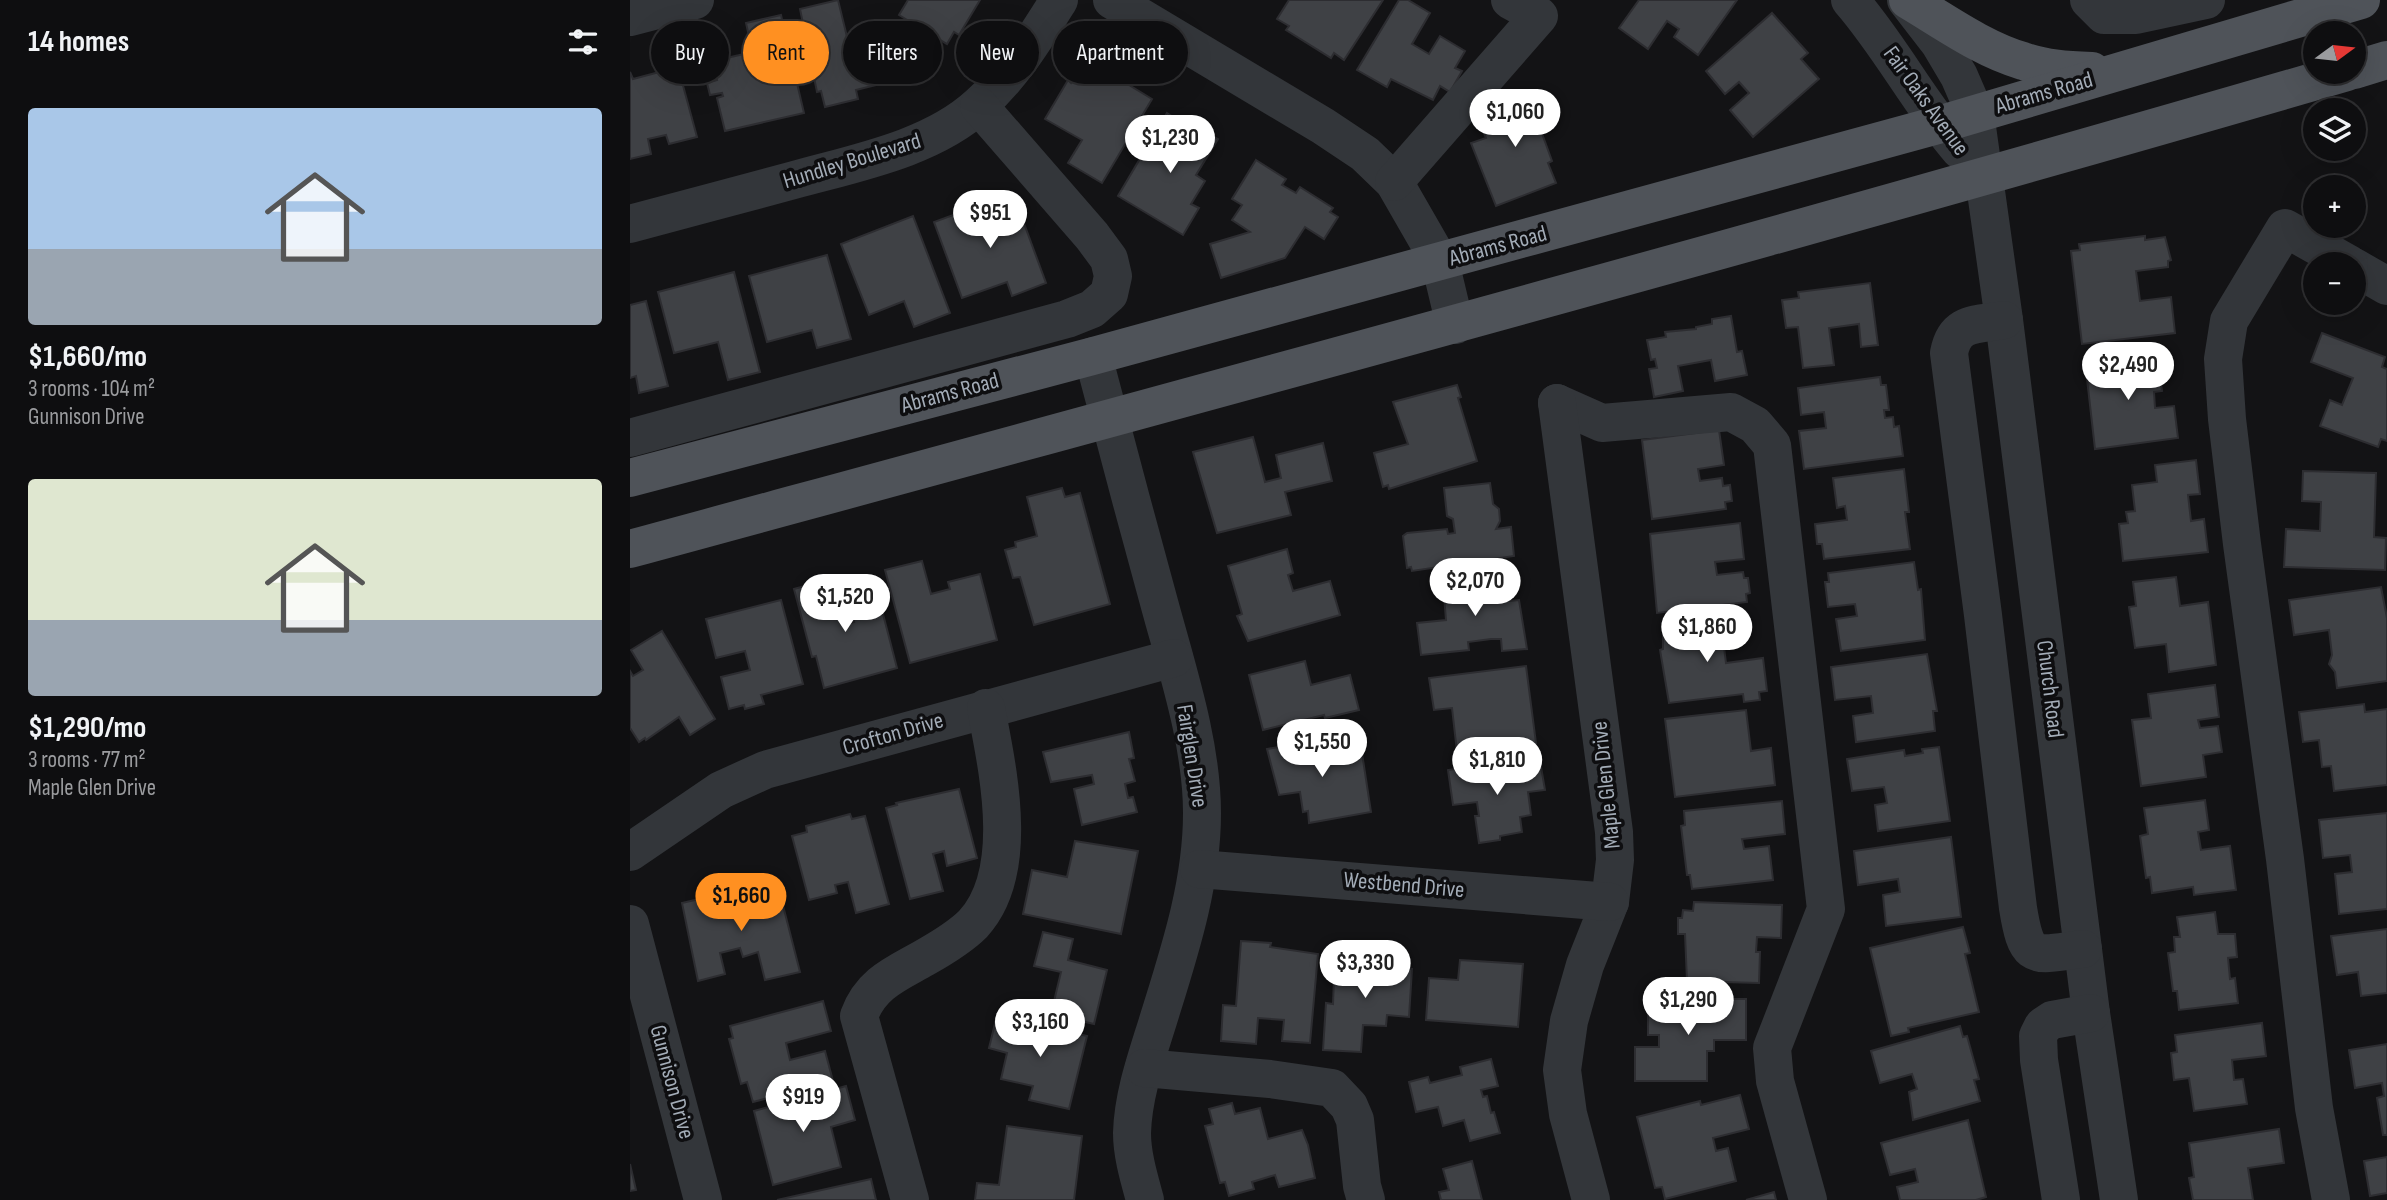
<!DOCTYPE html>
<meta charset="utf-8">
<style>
body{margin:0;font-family:"Sofia Sans Condensed",sans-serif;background:#1c1c1e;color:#f1f3f6;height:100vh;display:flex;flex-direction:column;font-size:26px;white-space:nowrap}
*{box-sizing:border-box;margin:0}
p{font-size:23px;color:#9b9c9f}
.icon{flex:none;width:38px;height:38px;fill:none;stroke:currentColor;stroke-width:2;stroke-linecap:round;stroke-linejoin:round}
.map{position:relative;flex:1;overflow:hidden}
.details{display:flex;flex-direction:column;background:#0e0e10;width:630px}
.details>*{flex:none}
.banner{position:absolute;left:21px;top:21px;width:665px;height:63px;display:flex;gap:14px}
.needle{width:46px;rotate:75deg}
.fabs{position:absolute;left:1673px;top:21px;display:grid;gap:14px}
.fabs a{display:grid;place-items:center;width:63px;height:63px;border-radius:50%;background:#0e0e10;box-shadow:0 7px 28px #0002,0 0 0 2px #2e2e30;font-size:35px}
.price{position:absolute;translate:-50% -60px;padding:0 16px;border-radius:24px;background:#fff;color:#222;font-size:23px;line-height:46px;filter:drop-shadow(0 2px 4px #0008)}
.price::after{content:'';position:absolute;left:50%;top:42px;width:21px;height:16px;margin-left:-10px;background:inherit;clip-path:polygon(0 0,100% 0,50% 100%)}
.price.current{background:#ff9021;color:#111}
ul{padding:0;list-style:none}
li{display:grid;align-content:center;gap:14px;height:371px;padding:0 28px}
li span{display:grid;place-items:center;height:217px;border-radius:7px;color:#555}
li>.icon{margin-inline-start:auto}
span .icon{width:126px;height:126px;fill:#fffc;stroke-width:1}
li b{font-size:30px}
h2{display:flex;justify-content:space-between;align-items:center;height:84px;padding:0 28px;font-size:30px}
.chip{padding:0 24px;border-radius:32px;background:#0e0e10;box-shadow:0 7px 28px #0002,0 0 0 2px #2e2e30;font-size:24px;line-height:63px}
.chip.current{background:#ff9021;color:#111}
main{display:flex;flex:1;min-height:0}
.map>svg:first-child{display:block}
.building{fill:#3f4145;stroke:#2d2d31;stroke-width:2}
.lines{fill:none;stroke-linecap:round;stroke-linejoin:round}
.minor{stroke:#33363a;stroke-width:38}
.major{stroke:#4f5359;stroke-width:38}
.labels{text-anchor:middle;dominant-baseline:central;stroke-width:7;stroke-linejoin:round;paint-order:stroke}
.street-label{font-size:23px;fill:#a3acb7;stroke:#0e0e10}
</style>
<main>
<section class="details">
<h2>14 homes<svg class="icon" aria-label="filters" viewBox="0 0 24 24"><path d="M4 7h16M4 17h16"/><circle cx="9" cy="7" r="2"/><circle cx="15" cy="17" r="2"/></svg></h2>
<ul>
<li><span style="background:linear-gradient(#a9c7e8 65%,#9aa5b1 0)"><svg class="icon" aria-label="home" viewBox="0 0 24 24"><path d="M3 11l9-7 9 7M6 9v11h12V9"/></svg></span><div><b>$1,660/mo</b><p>3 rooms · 104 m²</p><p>Gunnison Drive</p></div></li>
<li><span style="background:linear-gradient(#dfe7d0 65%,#9aa5b1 0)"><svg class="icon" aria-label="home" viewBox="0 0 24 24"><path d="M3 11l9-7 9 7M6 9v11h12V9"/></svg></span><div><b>$1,290/mo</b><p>3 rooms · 77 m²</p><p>Maple Glen Drive</p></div></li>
</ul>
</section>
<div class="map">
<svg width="1757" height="1200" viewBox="0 0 1757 1200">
<rect width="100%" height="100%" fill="#131315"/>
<g class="building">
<polygon points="208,0 219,45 258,35 267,71 244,77 246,85 226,90 228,99 195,107 191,91 187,92 170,9"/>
<polygon points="278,0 350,0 329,35 324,32 317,44 269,15"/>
<polygon points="659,0 753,0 714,60 704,53 701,58 656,30 659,26 647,19"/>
<polygon points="769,0 778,0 800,13 782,44 799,54 810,36 835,51 825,68 832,71 820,92 810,86 803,100 761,79 757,87 727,70"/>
<polygon points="1009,0 1107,0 1068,55 1044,37 1049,29 1037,21 1018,49 989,28"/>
<polygon points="1142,13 1178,53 1171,59 1189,79 1123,137 1100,110 1119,93 1109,82 1095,94 1076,71"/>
<polygon points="151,15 174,113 95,131 87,98 93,96 92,93 80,95 77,83 87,80 83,61 114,54 116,65 125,63 116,23"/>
<polygon points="452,65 467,74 469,71 488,81 489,79 522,99 472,183 438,163 452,140 415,119 438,80 441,83"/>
<polygon points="48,67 67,137 39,144 36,135 18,139 21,154 0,159 0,72 3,79"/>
<polygon points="911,92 923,124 910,128 922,161 918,163 926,183 866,206 841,143 856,138 847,116"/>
<polygon points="537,113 554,124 548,135 556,140 565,126 588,139 566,175 575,181 561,204 569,208 553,235 488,196"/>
<polygon points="626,160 656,179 652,185 666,193 670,187 703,208 700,212 708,217 694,239 675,227 655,258 591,278 580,244 620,232 602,220 612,205 602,199"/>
<polygon points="385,199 416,283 382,296 377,282 332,298 304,222 342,208 344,214"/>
<polygon points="283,216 320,313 284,327 274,301 239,315 211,244"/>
<polygon points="1515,236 1515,240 1535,237 1541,260 1538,261 1538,267 1506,271 1510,301 1541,297 1545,333 1452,344 1441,251 1450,250 1449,244"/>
<polygon points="197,255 221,339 187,348 182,330 137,342 119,276"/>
<polygon points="104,272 130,372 98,380 88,342 44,353 28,292"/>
<polygon points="1240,283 1248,345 1231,347 1229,324 1199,328 1204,365 1173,368 1168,327 1156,328 1152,300 1169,298 1168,292"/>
<polygon points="16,301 38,386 9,393 6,376 0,378 0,305"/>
<polygon points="1101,316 1107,352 1112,351 1117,375 1085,381 1081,360 1048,366 1053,391 1024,397 1019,369 1027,368 1025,359 1021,360 1017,340 1036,337 1035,332 1066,329 1066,327 1082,324 1082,319"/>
<polygon points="1692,333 1755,357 1752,367 1757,369 1757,441 1751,439 1748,447 1690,426 1700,400 1712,405 1723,378 1681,362"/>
<polygon points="1527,352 1532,391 1524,392 1525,408 1544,406 1548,438 1465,449 1455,361"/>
<polygon points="1250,377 1251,385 1256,385 1259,410 1254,410 1255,418 1263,417 1264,427 1269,426 1273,456 1174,469 1169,431 1196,428 1194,412 1171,415 1168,388"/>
<polygon points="827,385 831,397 828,398 847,461 759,489 758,485 753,487 744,453 778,444 763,402"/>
<polygon points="1089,430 1094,465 1068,469 1070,481 1092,478 1093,486 1100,485 1102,501 1095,502 1096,509 1022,519 1012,440"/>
<polygon points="623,437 635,482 651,478 646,455 693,443 702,481 655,492 661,515 587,533 563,452"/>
<polygon points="1566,460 1570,494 1558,495 1561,521 1574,519 1578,552 1493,561 1489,524 1498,523 1496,512 1505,511 1502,485 1527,482 1525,465"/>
<polygon points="1274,469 1279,512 1275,512 1280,549 1194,559 1192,544 1187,544 1185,524 1217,520 1215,506 1207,508 1203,478"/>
<polygon points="1673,471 1746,473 1744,537 1756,538 1755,570 1654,567 1656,529 1690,531 1691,502 1672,501"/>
<polygon points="860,483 863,504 869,509 870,521 866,529 881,527 884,556 782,571 781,567 777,568 773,536 777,533 817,529 818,534 825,533 823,519 817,516 814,488"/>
<polygon points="432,488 435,497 450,493 480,604 404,625 390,577 383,578 375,550 386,547 385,542 407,536 397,497"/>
<polygon points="1110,523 1114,559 1085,562 1087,575 1113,572 1114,578 1118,578 1120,593 1116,594 1117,602 1027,613 1020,534"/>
<polygon points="657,549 663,573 658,575 663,591 700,581 710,615 618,641 607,616 612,614 598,566"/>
<polygon points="292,561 301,594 320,589 318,582 350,574 367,640 280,663 255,570"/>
<polygon points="1284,562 1288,590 1291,589 1295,640 1211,651 1206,619 1227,616 1225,604 1198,607 1195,582 1199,582 1198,573"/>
<polygon points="878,576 880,601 889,600 897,649 872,651 871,639 861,639 838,642 839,650 791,655 787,623 816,620 813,583"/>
<polygon points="1546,577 1550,606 1578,602 1586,665 1539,672 1536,644 1505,648 1499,607 1506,606 1503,582"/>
<polygon points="200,579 213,625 224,622 216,595 246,587 267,668 194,688 186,656 182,657 164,589"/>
<polygon points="1751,587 1757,618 1757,681 1707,688 1705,672 1699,664 1702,655 1699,630 1664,635 1659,600"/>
<polygon points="151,600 173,684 131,695 134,704 115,709 114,705 99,709 91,677 120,670 115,651 86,658 76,619"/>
<polygon points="1100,618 1106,645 1094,647 1096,663 1133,658 1137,691 1129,692 1130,700 1114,702 1113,694 1039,703 1030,650 1033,649 1033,626"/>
<polygon points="32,631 85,719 60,735 49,717 16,740 15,738 9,742 0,728 0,671 3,676 13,670 1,650"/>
<polygon points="1297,654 1307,711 1303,711 1305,731 1226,742 1223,716 1243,713 1241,696 1205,700 1201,667"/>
<polygon points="675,661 681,685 720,675 729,710 695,718 694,715 633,730 619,675"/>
<polygon points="896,666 906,743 827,752 822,708 804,710 799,678"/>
<polygon points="1585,685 1589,717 1568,720 1570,728 1588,726 1592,752 1573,755 1576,777 1511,786 1502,720 1521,718 1518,694"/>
<polygon points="1734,704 1735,712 1757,709 1757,785 1704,791 1701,766 1692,767 1689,740 1673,742 1669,712"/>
<polygon points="1116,710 1121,751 1141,748 1145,785 1045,797 1035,719"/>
<polygon points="499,732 504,758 499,759 505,781 495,784 498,798 503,797 507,812 452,825 444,789 464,784 462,775 421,782 413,752"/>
<polygon points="700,738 704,758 732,753 741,812 679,823 678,811 673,812 670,792 649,795 637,749"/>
<polygon points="1309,747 1320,821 1248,831 1245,805 1257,803 1254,787 1222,791 1217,759 1274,750 1275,756 1293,753 1292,749"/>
<polygon points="910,761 915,790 898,792 901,815 890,817 892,832 870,836 870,840 849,843 845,816 849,816 847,802 823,805 818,770 852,765 853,775 885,770 884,765"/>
<polygon points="329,789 347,858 317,866 314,851 303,854 313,891 280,899 256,808 267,805 266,803"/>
<polygon points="1575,800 1579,830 1568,832 1571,850 1600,846 1606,890 1564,895 1563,887 1522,893 1520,877 1516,878 1510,836 1518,834 1514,808"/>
<polygon points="1152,801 1155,834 1112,839 1114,849 1139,846 1143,880 1062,889 1060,875 1057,875 1051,826 1055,825 1054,811"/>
<polygon points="1757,813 1757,909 1709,914 1705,874 1722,872 1720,855 1693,858 1689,820"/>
<polygon points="220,814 222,819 235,816 259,904 226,913 218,882 205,885 207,893 179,900 162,836 177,832 176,826"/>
<polygon points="1321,837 1331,917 1256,926 1253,895 1270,892 1268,879 1228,885 1224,851"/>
<polygon points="445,841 508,851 491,934 393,914 402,870 437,877"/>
<polygon points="147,882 170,972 135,980 128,952 113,957 110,948 90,953 95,974 68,981 52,903 86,895 89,906 121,898 119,889"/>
<polygon points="1064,902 1152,905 1151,938 1127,937 1126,952 1130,952 1129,983 1057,981 1055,934 1048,934 1048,918 1052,918 1053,910 1063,911"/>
<polygon points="1585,912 1588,934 1605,934 1607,957 1598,958 1600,979 1605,978 1608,1003 1549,1010 1547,991 1543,991 1538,953 1545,952 1544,937 1550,937 1547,917"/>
<polygon points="1333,927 1340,953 1335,954 1349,1012 1278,1028 1279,1032 1261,1036 1240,948"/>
<polygon points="1757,929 1757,993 1731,996 1728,972 1707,975 1701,936"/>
<polygon points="413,932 443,939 438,960 477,970 464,1024 421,1014 431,972 404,966"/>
<polygon points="611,941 641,943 640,947 688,954 680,1043 652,1041 654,1020 628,1018 626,1044 591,1041 593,1005 606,1006"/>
<polygon points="732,952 762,954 761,967 782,969 779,1017 757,1015 756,1026 733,1025 731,1052 693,1050 696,1003 703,1004 704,978 713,979 714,963 732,964"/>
<polygon points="830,960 893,964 888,1027 796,1020 799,978 828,980"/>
<polygon points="1024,999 1116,999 1116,1040 1084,1040 1084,1051 1077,1051 1077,1081 1005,1081 1005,1047 1029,1047 1029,1035 1018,1035 1018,1005 1025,1006"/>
<polygon points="193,1001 201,1031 156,1043 160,1060 195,1051 203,1081 123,1102 117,1082 111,1084 99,1039 103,1038 100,1026"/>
<polygon points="367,1015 457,1036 439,1109 399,1100 403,1086 371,1079 377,1053 359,1048"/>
<polygon points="1632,1023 1636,1056 1602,1060 1604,1080 1613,1079 1617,1104 1564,1111 1559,1078 1544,1080 1541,1053 1547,1052 1545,1035"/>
<polygon points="1330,1026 1333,1037 1337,1036 1349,1079 1344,1080 1350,1101 1283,1120 1279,1092 1287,1089 1282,1074 1250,1083 1241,1051"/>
<polygon points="1757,1044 1757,1135 1753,1135 1747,1098 1754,1096 1752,1083 1725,1088 1719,1050"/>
<polygon points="861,1059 868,1086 851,1090 853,1097 857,1096 861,1113 864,1112 870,1133 840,1141 834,1120 813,1126 808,1107 786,1112 779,1082 798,1077 800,1083 832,1075 830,1067"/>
<polygon points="216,1086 225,1120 201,1127 211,1167 143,1185 124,1111"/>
<polygon points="1110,1095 1119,1129 1083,1138 1086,1151 1098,1148 1106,1181 1035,1199 1032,1187 1025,1188 1007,1117 1070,1101 1071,1105"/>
<polygon points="602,1103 605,1114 630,1108 638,1139 672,1130 678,1145 685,1178 649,1187 645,1175 622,1182 624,1189 599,1196 595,1182 590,1183 575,1126 583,1124 579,1109"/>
<polygon points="1338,1120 1356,1197 1346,1200 1270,1200 1267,1187 1288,1182 1285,1169 1260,1175 1251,1143"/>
<polygon points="377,1126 452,1136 444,1200 345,1200 347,1183 369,1185"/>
<polygon points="1649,1129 1654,1163 1618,1168 1623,1200 1563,1200 1559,1178 1564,1177 1559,1143"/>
<polygon points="1757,1157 1757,1193 1740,1196 1734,1161"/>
<polygon points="842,1161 852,1200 811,1200 809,1192 819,1190 813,1169"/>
<polygon points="0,1164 6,1190 0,1191"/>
<polygon points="241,1179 246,1200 147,1200"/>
<polygon points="1144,1192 1146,1200 1116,1200"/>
</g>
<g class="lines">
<g class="minor">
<polyline points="482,0 693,126 735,154 764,182 810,262 825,325"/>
<path d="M 1220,0 C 1261,47 1289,103 1330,150"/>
<polyline points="1276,0 1310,44 1329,76 1345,113 1374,320 1461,1013 1489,1200"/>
<polyline points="1459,0 1474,15 1506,15 1576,0"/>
<polyline points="0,17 65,0"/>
<polyline points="764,182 909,16 880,0"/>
<path d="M 0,224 C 55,209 109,195 164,180 C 225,163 301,149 349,105 C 383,75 405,38 429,0"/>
<polyline points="1724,267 1757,286"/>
<path d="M 1374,320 C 1346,325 1325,321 1319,353 L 1353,615 L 1388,908 C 1397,963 1403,955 1453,949"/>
<path d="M 463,356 C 485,439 507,523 530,606 C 548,672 572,745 572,813 C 572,886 548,956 527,1024 C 516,1059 503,1096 502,1133 C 502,1155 509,1178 515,1200"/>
<polyline points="927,403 972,423 1101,412 1125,425 1142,445 1196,909 1142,1048 1145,1081 1178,1200"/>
<polyline points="927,403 984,832 985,860 980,902 955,965 939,1021 932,1070 938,1114 961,1200"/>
<polyline points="0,438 437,319 462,309 479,294 483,276 479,259 462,236 349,106"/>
<polyline points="0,852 91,790 135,770 544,658"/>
<polyline points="569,869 980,902"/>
<polyline points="0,924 73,1200"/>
<polyline points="514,1068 640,1079 702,1088 719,1106 725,1120 732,1186 736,1200"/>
<path d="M 280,1200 L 229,1016 C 241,983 266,974 294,958 C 310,949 330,937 343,924 C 391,872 368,771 356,708"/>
<polyline points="1431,1200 1409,1060 1408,1036 1413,1026 1422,1020 1461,1013"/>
<polyline points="1701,1200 1684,1108 1655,859 1612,544 1597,419 1593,359 1599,321 1655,228 1719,264"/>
</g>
<g class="major">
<path d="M 1278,0 C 1315,22 1352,49 1393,61 C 1415,69 1439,70 1462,71"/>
<polyline points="1724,70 1757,60"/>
<polyline points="0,478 463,356 1308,125 1731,0"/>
<path d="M 0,549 C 573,393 1147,238 1717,72"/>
</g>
</g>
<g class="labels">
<g class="street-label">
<text transform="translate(1414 93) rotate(-16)">Abrams Road</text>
<text transform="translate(1296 101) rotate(54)">Fair Oaks Avenue</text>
<text transform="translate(222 161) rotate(-17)">Hundley Boulevard</text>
<text transform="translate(868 246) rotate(-15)">Abrams Road</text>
<text transform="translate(320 393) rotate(-15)">Abrams Road</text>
<text transform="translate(1420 689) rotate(83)">Church Road</text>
<text transform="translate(263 734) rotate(-16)">Crofton Drive</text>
<text transform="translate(562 756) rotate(81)">Fairglen Drive</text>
<text transform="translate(976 785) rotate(-96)">Maple Glen Drive</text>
<text transform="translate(774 885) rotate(5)">Westbend Drive</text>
<text transform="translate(42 1082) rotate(75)">Gunnison Drive</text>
</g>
</g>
</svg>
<div class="fabs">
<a><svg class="needle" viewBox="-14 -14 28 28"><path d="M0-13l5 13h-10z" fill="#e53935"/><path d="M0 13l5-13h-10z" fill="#9b9c9f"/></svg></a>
<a><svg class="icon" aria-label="layers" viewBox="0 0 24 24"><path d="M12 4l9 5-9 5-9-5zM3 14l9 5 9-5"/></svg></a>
<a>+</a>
<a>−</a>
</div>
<b class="price" style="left:885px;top:149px">$1,060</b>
<b class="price" style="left:540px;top:175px">$1,230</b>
<b class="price" style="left:360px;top:250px">$951</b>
<b class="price" style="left:1498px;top:402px">$2,490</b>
<b class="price" style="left:845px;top:618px">$2,070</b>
<b class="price" style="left:215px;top:634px">$1,520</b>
<b class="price" style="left:1077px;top:664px">$1,860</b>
<b class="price" style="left:692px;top:779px">$1,550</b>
<b class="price" style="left:867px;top:797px">$1,810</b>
<b class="price current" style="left:111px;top:933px">$1,660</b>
<b class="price" style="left:735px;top:1000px">$3,330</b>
<b class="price" style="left:1058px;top:1037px">$1,290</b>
<b class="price" style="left:410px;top:1059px">$3,160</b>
<b class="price" style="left:173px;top:1134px">$919</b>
<div class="banner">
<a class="chip">Buy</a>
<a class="chip current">Rent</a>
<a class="chip">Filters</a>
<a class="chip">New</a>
<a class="chip">Apartment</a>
</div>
</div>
</main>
